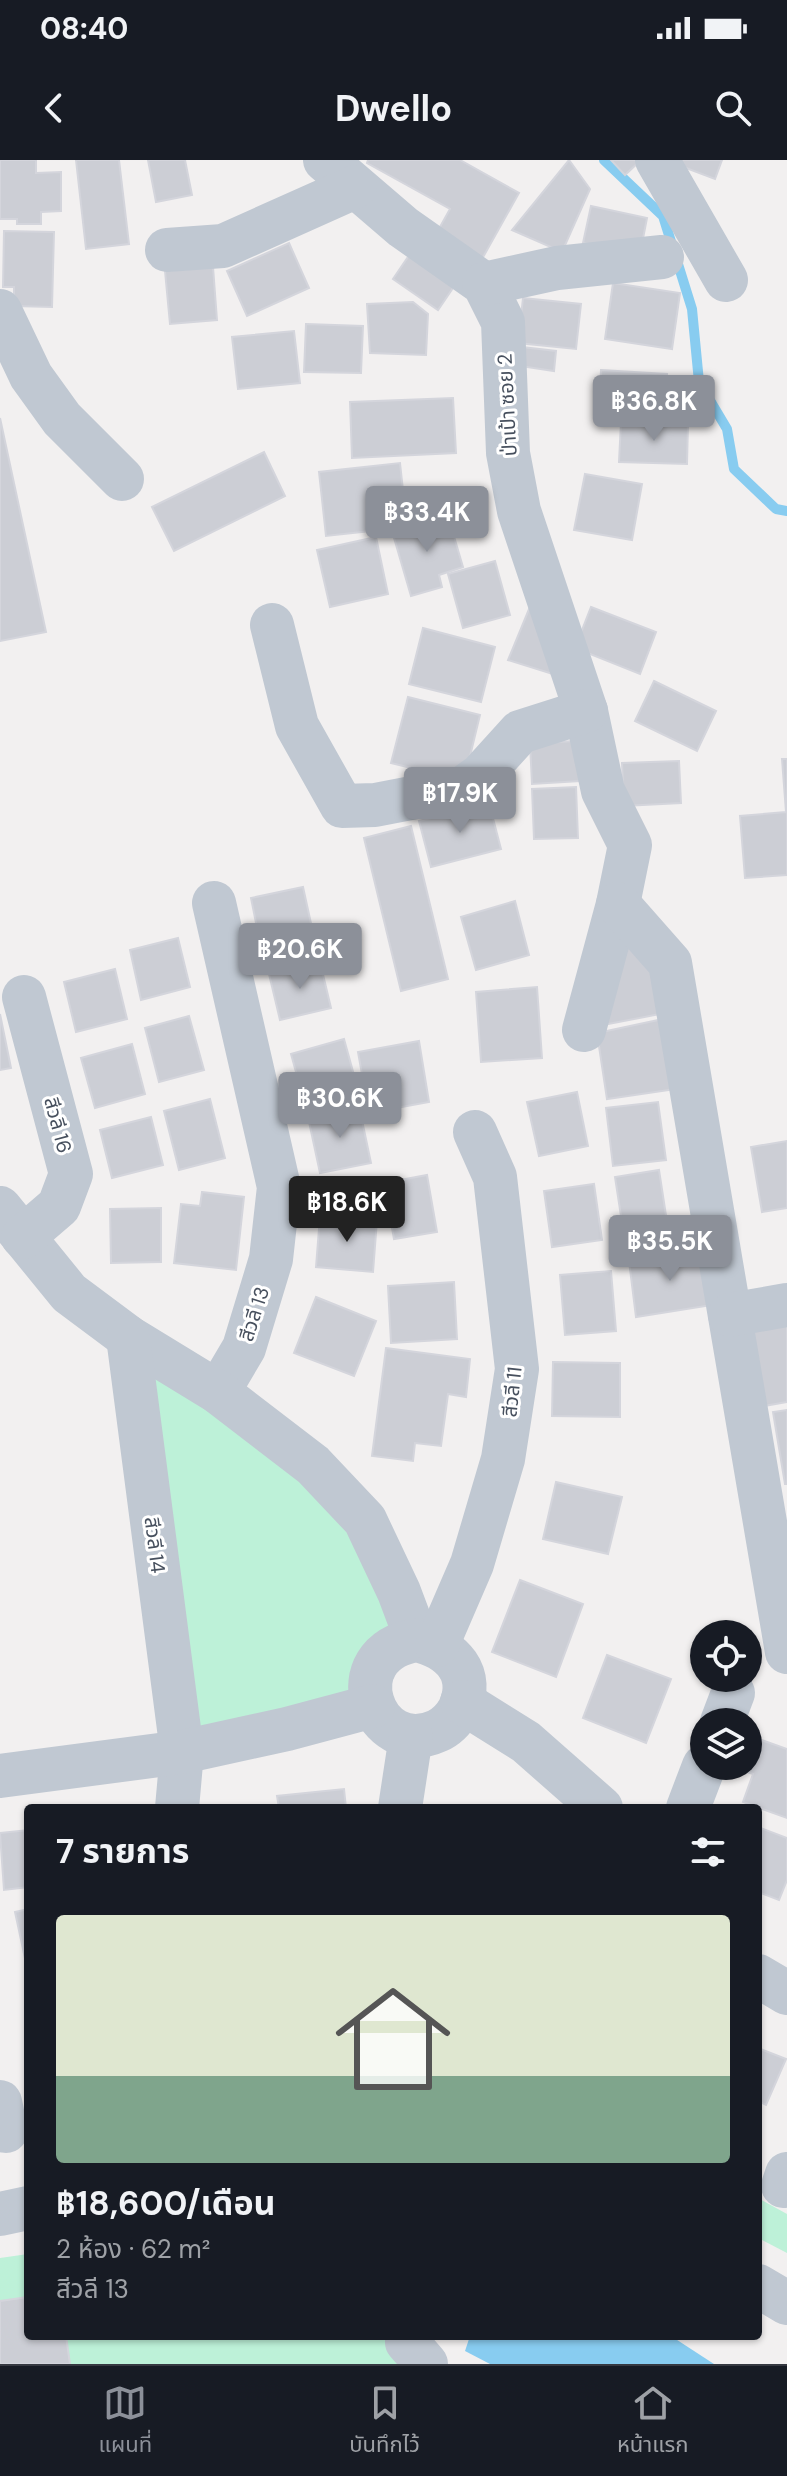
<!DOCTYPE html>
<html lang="th">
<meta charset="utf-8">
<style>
body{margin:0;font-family:"DM Sans","Noto Sans Thai",sans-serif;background:#20242c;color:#f1f3f6;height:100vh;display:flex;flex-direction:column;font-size:30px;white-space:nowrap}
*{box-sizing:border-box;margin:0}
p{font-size:26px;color:#9ea1a6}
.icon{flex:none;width:44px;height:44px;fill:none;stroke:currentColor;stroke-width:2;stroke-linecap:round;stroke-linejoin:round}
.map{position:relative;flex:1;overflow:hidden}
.side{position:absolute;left:24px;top:1644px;width:738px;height:536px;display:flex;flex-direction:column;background:#171b24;border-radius:8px;box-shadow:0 2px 6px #0004}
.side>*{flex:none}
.fabs{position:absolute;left:690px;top:1460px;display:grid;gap:16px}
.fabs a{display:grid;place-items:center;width:72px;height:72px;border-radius:50%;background:#171b24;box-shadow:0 2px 6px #0004;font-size:40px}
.price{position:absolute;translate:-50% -68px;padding:0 18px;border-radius:8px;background:#8c9099;color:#fff;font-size:26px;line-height:52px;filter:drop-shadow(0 2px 4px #0008)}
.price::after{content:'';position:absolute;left:50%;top:48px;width:24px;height:18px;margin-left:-12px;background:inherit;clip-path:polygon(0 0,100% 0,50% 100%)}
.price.active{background:#222;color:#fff}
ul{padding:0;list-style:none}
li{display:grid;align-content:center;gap:16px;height:424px;padding:0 32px}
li+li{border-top:2px solid #363941}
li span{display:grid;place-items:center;height:248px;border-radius:8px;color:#555}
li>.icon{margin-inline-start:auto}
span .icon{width:144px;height:144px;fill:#fffc;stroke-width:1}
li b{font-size:34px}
h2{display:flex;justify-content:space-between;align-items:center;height:96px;padding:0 32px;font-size:34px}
.status{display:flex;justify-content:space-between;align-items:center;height:56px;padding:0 40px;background:#171b24;direction:ltr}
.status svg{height:22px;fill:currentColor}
header{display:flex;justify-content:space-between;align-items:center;height:104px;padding:0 32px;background:#171b24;font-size:36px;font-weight:700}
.menu{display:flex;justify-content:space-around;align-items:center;height:112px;border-top:2px solid #363941;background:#171b24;font-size:22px;color:#9ea1a6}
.menu a{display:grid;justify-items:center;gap:4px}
.menu .active{color:#8c9099}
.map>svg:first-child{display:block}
.green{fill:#bdf1d8}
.water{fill:#88ccf0}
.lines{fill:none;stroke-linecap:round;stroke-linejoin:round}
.stream{stroke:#88ccf0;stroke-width:10}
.building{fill:#ccced5;stroke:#d4d5dc;stroke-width:2}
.minor{stroke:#c0c8d2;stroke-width:44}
.labels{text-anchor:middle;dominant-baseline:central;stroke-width:6;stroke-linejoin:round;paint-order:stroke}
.street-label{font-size:20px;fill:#47505e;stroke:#fff}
</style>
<div class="status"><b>08:40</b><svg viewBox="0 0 49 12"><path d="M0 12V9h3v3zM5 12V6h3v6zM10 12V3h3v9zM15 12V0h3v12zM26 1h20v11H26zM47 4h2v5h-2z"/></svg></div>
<header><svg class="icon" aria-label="back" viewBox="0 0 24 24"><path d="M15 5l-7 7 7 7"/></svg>Dwello<svg class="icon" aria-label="search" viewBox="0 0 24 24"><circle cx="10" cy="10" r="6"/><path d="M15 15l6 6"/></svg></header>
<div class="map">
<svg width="787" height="2204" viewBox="0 0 787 2204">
<rect width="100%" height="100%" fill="#f2f0f0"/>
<g class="green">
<polygon points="151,1213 208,1247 301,1319 350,1371 392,1466 350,1534 198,1570"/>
<polygon points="758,2038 787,2054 787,2093 758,2078"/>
<polygon points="28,2094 28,2176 396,2176 412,2204 0,2204 0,2098"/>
</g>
<polygon class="water" points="470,2176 671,2176 714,2204 490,2204 465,2191"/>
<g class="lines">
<polyline class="stream" points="604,0 663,56 692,149 699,222 727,269 734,309 776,349 787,351"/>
</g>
<g class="building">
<polygon points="0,0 36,0 36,13 61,12 61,51 41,52 41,64 17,64 17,59 0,59"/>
<polygon points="76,0 119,0 129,84 86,89"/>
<polygon points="148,0 185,0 192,35 156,42"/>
<polygon points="368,0 460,0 519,33 482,99 436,74 450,49 367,3"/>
<polygon points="569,0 590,29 562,92 512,70"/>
<polygon points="611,0 641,0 625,15"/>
<polygon points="665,0 722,0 715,19"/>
<polygon points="591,46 647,58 640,94 583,83"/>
<polygon points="4,71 54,72 52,147 14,146 14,127 3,127"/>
<polygon points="289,83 309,128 247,156 227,111"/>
<polygon points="412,91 457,122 438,150 393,119"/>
<polygon points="213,107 217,160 170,164 165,111"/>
<polygon points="613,123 680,133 672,189 605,179"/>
<polygon points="523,138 581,144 576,189 518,183"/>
<polygon points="413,142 428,154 426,195 370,193 367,144"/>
<polygon points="306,164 363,166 361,213 304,212"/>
<polygon points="294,171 300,223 238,229 232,177"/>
<polygon points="522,187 556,191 554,211 520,206"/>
<polygon points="601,210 667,214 665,251 599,247"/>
<polygon points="453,238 456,293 352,298 350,242"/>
<polygon points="0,258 46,472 0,481"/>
<polygon points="621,262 688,264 687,304 619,302"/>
<polygon points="264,292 285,336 174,391 152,347"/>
<polygon points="400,303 407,367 326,376 319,312"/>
<polygon points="585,314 642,324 632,380 574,370"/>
<polygon points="448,356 463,407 439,415 442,427 411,436 392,371"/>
<polygon points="376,377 388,434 330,447 317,390"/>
<polygon points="495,401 510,455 463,468 448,414"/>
<polygon points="534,437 559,516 508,500"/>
<polygon points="591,447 656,472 640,514 575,488"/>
<polygon points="423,468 495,487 481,542 409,524"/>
<polygon points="654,521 716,551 697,591 635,561"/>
<polygon points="408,537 480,555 464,621 391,603"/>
<polygon points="578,581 580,621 532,624 530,583"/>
<polygon points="782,599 787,599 787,715 745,718 740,656 786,652"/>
<polygon points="679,601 681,643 624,646 622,603"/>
<polygon points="576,627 578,678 534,679 532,629"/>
<polygon points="489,643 501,689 431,707 419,661"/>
<polygon points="411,666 448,819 401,831 364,678"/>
<polygon points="303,727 314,777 261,788 251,738"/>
<polygon points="515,741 529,795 476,810 461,757"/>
<polygon points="178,778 190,827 141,840 130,790"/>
<polygon points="616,781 655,803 660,854 598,866"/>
<polygon points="320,802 331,848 280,860 269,814"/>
<polygon points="115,809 127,859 76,872 64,822"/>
<polygon points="537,827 542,898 481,902 476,832"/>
<polygon points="0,854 11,908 0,910"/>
<polygon points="189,856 204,910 159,922 145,868"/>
<polygon points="663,859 676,929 607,939 597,873"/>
<polygon points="344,879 357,926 304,941 291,894"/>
<polygon points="419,881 429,942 369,953 358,892"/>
<polygon points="132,884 145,934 95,948 81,898"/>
<polygon points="577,932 588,986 539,996 527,942"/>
<polygon points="210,939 225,998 179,1010 164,951"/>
<polygon points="658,942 666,1000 613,1006 606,948"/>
<polygon points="359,946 371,1003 320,1013 308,957"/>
<polygon points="151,957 163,1005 112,1018 100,970"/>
<polygon points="787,981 787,1048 762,1052 751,987"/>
<polygon points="659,1010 669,1075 625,1082 615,1017"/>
<polygon points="427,1015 437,1072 394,1079 384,1023"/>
<polygon points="594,1024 602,1080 552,1087 544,1031"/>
<polygon points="202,1032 244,1037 236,1110 174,1103 181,1044 200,1046"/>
<polygon points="161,1048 161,1102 111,1103 110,1049"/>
<polygon points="320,1056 377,1060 373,1112 316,1107"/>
<polygon points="703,1088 712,1145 636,1157 629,1101"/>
<polygon points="611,1111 616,1171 565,1175 560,1115"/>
<polygon points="454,1122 457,1179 391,1183 388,1126"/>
<polygon points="316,1137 376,1161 354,1216 294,1193"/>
<polygon points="787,1161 787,1242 764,1246 750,1168"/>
<polygon points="386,1188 470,1199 466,1237 448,1234 441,1286 415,1283 413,1301 372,1296"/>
<polygon points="553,1202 620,1203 620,1257 552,1256"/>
<polygon points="787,1250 787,1324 785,1324 773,1252"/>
<polygon points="556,1322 622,1337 608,1394 543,1379"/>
<polygon points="520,1420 583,1444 556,1517 492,1492"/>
<polygon points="607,1495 671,1519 646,1583 583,1558"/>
<polygon points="756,1578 787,1589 787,1658 743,1642 753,1614 744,1611 748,1606"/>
<polygon points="344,1629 346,1648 279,1648 277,1636"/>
<polygon points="758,1667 787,1678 787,1720 779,1740 758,1732"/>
<polygon points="28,1670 28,1727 4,1730 0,1673"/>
<polygon points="28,1749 28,1802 26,1803 15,1752"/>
<polygon points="758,1888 786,1899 766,1945 758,1941"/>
<polygon points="28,2137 28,2176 66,2176 70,2204 0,2204 0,2141"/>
</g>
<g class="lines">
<g class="minor">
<polyline points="325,0 403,67 484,124 503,162 508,293 519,351 586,551 603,631 630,685 618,744 584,870"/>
<polyline points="657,0 726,120"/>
<polyline points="167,90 223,86 355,27"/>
<polyline points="484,124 557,108 662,97"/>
<polyline points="0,151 31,216 62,259 122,319"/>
<polyline points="272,465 297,566 342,646 375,645 463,628 481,615 520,572 586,551"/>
<polyline points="214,743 279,1027 271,1099 244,1188 218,1232"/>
<polyline points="618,744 670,803 787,1492"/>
<polyline points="0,1048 69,1133 128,1177 218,1232 313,1305 365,1360 399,1432 417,1480"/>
<polyline points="23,1077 59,1046 71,1014 24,837"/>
<polyline points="730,1155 787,1145"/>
<polyline points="128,1177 182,1592 177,1648"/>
<path d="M 417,1480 C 452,1489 476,1513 459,1550 C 454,1559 446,1567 437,1571 C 373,1600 335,1493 417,1480 Z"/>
<polyline points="437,1485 472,1404 503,1299 517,1209 495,1017 475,972"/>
<polyline points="462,1542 526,1582 601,1648"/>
<polyline points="722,1562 733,1533"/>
<polyline points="0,1616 182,1592 287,1569 373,1546"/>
<polyline points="400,1648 411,1576"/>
<polyline points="688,1648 704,1606"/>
<polyline points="758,1816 787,1833"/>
<polyline points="0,1942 6,1971"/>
<polyline points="783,2026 787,2014"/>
<polyline points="0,2054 28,2048"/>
<polyline points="758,2126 787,2143"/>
<polyline points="408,2176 407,2182 426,2204"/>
</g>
</g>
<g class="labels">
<g class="street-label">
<text transform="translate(507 245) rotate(-93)">ป่าเป้า ซอย 2</text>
<text transform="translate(58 965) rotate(75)">สีวลี 16</text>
<text transform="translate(254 1154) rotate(-72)">สีวลี 13</text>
<text transform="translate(512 1232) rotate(-84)">สีวลี 11</text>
<text transform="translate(155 1385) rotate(83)">สีวลี 14</text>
</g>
</g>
</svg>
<div class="fabs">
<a><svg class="icon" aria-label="locate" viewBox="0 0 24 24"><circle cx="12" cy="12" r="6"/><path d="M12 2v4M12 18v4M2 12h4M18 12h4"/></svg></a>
<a><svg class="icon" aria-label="layers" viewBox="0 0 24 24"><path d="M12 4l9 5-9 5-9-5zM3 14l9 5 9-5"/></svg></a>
</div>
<b class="price" style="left:654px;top:283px">฿36.8K</b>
<b class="price" style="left:427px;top:394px">฿33.4K</b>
<b class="price" style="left:460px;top:675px">฿17.9K</b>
<b class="price" style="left:300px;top:831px">฿20.6K</b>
<b class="price" style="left:340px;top:980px">฿30.6K</b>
<b class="price active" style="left:347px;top:1084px">฿18.6K</b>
<b class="price" style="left:670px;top:1123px">฿35.5K</b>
<section class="side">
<h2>7 รายการ<svg class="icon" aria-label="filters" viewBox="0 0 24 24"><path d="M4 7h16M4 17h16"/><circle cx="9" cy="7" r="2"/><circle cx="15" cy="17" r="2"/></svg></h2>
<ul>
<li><span style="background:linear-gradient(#dfe7d0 65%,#7fa58c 0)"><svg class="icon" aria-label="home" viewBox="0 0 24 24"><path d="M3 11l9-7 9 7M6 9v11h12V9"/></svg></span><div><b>฿18,600/เดือน</b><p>2 ห้อง · 62 m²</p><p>สีวลี 13</p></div></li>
</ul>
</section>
</div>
<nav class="menu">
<a class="active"><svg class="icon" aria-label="map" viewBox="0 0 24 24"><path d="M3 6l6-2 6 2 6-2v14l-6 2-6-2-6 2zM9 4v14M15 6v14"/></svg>แผนที่</a>
<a><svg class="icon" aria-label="saved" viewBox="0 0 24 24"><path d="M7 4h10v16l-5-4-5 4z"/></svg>บันทึกไว้</a>
<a><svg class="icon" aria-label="home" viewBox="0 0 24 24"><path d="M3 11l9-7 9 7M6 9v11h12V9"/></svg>หน้าแรก</a>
</nav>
